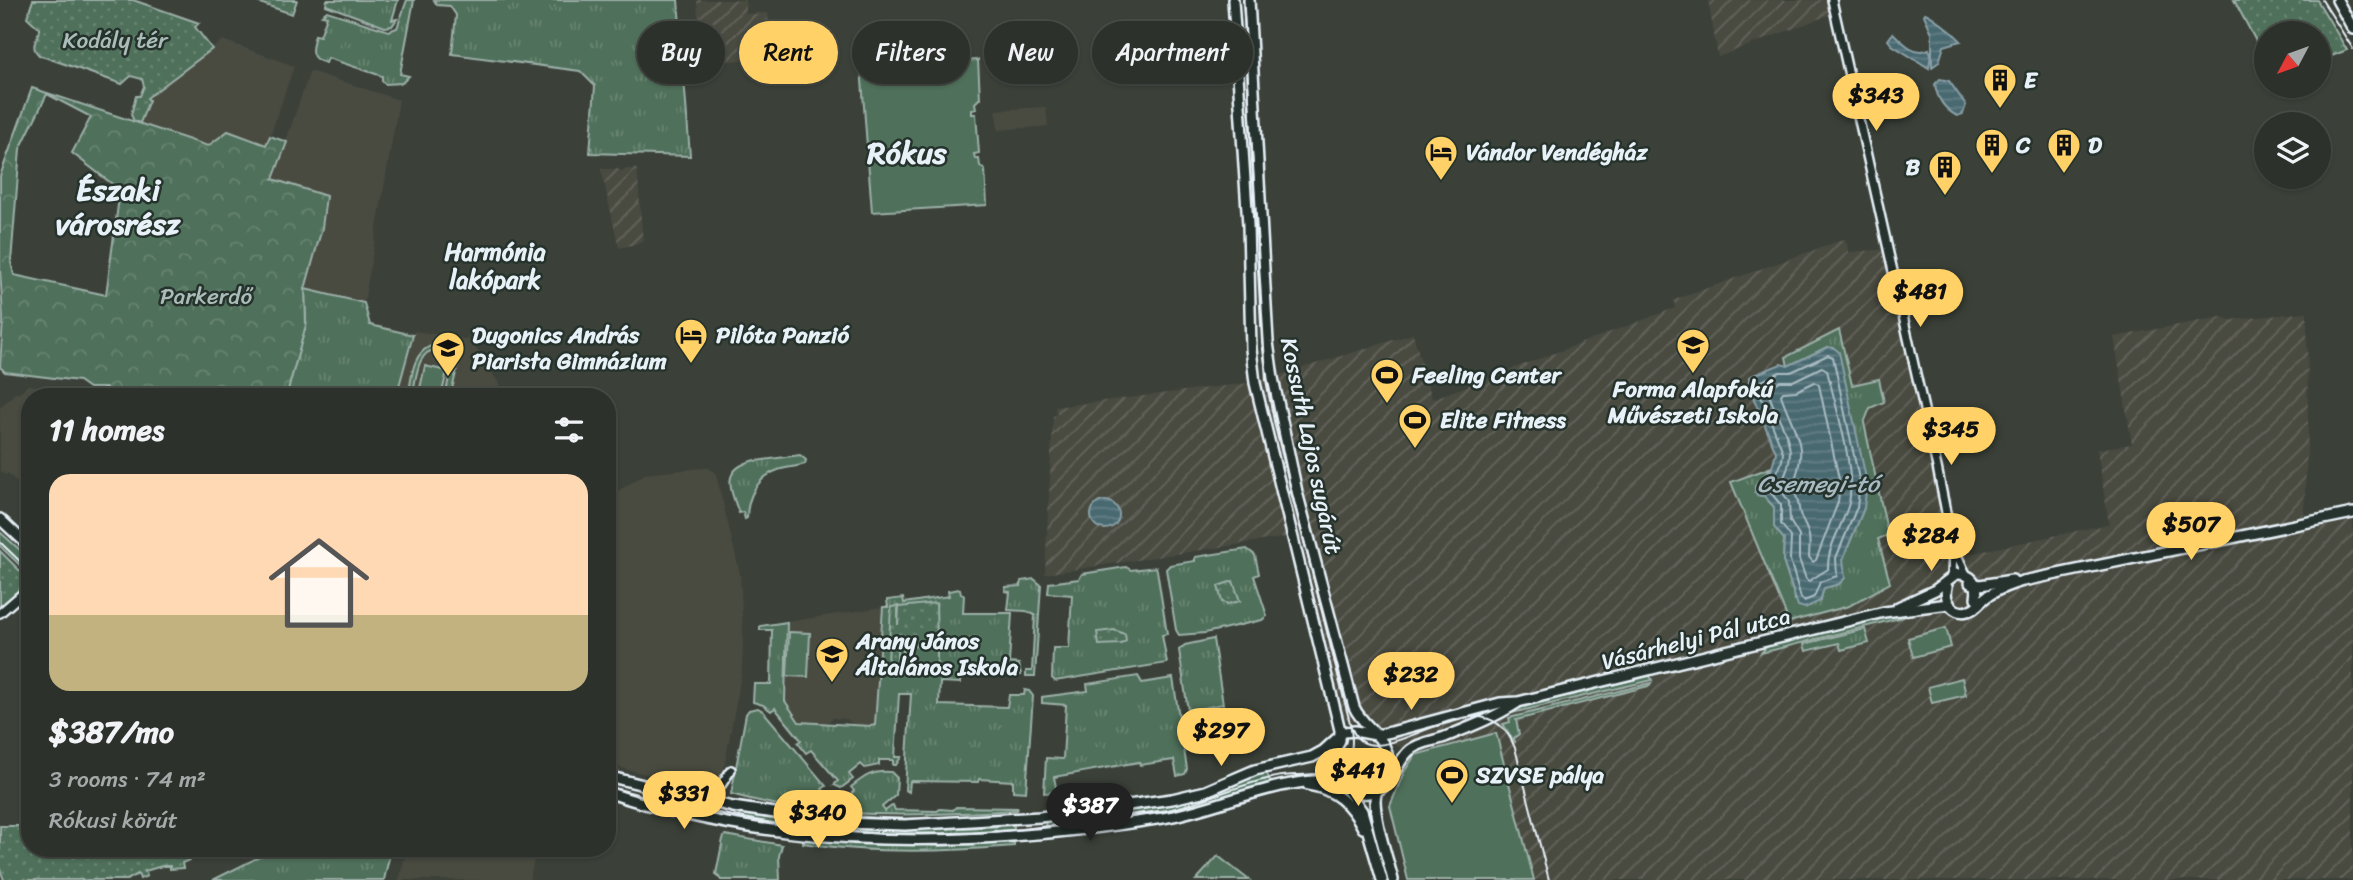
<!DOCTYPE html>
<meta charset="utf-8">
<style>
body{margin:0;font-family:Sriracha,sans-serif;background:#343933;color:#f1f3f6;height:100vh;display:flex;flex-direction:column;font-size:26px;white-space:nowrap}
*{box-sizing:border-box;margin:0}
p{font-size:23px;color:#a6a9a9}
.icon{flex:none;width:38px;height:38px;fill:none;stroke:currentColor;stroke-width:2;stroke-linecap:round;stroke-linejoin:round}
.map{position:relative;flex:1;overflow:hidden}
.sheet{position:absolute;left:21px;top:388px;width:595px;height:469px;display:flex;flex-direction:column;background:#2c312b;border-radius:28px;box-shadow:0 2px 5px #0004,0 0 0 2px #484c47}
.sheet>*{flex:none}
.banner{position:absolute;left:637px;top:21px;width:665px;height:63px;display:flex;gap:14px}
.needle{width:46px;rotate:229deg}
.tools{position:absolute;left:2254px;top:21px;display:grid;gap:14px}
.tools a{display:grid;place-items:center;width:77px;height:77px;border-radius:50%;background:#2c312b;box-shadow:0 2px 5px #0004,0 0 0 2px #484c47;font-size:35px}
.price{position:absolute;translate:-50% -60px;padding:0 16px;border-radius:24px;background:#ffd166;color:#111;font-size:23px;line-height:46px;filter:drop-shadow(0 2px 4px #0008)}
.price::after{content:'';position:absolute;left:50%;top:42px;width:21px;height:16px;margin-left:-10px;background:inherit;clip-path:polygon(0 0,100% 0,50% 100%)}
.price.on{background:#222;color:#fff}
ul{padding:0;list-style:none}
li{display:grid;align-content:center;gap:14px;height:371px;padding:0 28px}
li span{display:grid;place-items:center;height:217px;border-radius:21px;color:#555}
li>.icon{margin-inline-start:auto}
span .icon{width:126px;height:126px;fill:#fffc;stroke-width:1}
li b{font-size:30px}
h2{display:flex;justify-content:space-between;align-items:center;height:84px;padding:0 28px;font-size:30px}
.tag{padding:0 24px;border-radius:32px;background:#2c312b;box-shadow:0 2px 5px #0004,0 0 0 2px #484c47;font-size:24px;line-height:63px}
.tag.on{background:#ffd166;color:#111}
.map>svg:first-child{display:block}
.built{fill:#4a4b41}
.industrial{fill:url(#industrial-furrows)}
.grass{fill:url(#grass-tufts);stroke:#9cb0a9;stroke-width:2}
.forest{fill:url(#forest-crowns);stroke:#9cb0a9;stroke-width:2;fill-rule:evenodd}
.park{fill:url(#park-dots);stroke:#9cb0a9;stroke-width:2}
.pitch{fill:#4f705a;stroke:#9cb0a9;stroke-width:2}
.water{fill:url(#water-rules);stroke:#899fa7;stroke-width:2}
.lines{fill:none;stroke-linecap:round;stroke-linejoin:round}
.shore{stroke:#a9bbc2;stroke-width:2}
.minor-casing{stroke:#e8f1f8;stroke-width:12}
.major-casing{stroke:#e8f1f8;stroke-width:14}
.minor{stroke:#26332d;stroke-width:7}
.major{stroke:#26332d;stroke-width:9}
.tram{stroke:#e8f1f8;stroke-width:2}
.labels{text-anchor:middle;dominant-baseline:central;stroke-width:5;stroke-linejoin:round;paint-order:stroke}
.park-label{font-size:23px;fill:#abbdb9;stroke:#26332d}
.poi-label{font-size:23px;font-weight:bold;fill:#e8f1f8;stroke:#26332d;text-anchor:start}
.street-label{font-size:23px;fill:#e8f1f8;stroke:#26332d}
.neighbourhood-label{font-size:24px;font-weight:bold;fill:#e8f1f8;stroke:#26332d}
.water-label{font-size:24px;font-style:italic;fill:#a9bbc2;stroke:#26332d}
.district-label{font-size:30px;font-weight:bold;fill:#e8f1f8;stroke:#26332d}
</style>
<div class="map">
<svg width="2353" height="880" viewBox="0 0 2353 880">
<defs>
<pattern id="industrial-furrows" width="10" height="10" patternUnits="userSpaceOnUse" patternTransform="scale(1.75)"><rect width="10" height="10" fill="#4a4b41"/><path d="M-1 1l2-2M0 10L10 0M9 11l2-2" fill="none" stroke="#64655d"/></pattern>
<pattern id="grass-tufts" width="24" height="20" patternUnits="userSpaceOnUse" patternTransform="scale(1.75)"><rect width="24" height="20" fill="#4f705a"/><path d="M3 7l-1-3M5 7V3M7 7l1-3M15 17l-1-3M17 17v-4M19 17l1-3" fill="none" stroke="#688572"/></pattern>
<pattern id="forest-crowns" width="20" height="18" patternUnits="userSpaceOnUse" patternTransform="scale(1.75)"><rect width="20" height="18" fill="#4f705a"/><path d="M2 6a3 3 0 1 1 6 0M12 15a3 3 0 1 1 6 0" fill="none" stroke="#688572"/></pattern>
<pattern id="park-dots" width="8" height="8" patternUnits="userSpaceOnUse" patternTransform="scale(1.75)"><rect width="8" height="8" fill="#4f705a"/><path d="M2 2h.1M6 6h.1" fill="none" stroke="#688572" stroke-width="1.8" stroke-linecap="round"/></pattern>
<pattern id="water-rules" width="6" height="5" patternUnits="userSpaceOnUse" patternTransform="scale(1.75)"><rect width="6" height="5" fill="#4a6971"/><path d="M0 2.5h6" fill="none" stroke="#647f86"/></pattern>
</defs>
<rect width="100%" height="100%" fill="#3b4139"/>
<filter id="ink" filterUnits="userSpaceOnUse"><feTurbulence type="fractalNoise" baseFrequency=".0143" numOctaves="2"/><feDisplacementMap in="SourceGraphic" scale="14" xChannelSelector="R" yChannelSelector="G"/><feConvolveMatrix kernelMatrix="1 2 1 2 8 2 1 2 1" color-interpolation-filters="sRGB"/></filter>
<g filter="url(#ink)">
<g class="built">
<polygon points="223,40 294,66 267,145 228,131 208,146 140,123 149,100 147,99"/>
<polygon points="310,71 399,100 364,303 305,289 322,228 273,179"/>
<polygon points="1046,107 1048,126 998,130 996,110"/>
<polygon points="414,331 470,340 508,397 396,397"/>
<polygon points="28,385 54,388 60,394 65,395 69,390 73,390 76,395 75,397 30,397 30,485 20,485 8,473 5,475 0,470 0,408 16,392 18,394"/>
<polygon points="703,468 709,468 716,474 740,574 743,634 742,670 722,778 703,789 607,764 607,498 645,474"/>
<polygon points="883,607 875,725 871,726 853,725 847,719 833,718 824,724 799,722 785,701 787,622"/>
<polygon points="407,849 537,849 529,880 399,880"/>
</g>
<g class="industrial">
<polygon points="697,0 745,0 746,14 768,13 771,58 701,63"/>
<polygon points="1708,0 1826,0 1829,15 1718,57"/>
<polygon points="601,169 617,169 622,171 626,169 637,169 643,242 619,248"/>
<polygon points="1845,239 1849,252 1890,249 1964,555 2109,524 2097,449 2132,444 2114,337 2221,317 2231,320 2307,312 2308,431 2303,530 2353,521 2353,880 1534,880 1496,733 1415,755 1332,711 1287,537 1045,574 1053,416 1057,415 1055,407 1256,382 1413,334 1432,399 1675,308 1674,300"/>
</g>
<g class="grass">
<polygon points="327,0 398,0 392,20 397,19 392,26 385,27 326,5"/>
<path d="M 407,0 L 414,0 L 400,74 L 409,76 L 402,83 L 385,84 L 382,81 L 382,76 L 328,58 L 326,63 C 308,59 311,49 315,35 L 320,36 L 327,16 L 322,15 L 327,11 L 389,31 L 397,28 Z"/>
<polygon points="434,0 678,0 690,156 590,153 595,86 580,71 452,54 456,15 450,6 437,5"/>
<polygon points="305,289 364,303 370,325 413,335 396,397 286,397 306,325"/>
<polygon points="1839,330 1852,385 1879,379 1884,402 1870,408 1864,423 1888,535 1878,539 1890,583 1849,606 1789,622 1731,482 1772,467 1755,486 1774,507 1774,527 1784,539 1783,561 1793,592 1794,600 1820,601 1824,588 1839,584 1844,579 1843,559 1864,508 1827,347 1788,366 1786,357"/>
<path d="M 800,455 L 806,460 L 805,464 C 796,467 786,467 778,470 C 757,477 747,498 747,518 L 745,519 L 743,512 L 739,513 C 729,486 721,469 755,460 L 756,461 Z"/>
<polygon points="0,532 30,559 30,575 0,546"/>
<polygon points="1247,549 1255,555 1259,574 1254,576 1267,616 1262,620 1205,633 1179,635 1176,630 1166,569 1170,565 1195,561 1195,557"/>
<polygon points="1126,567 1131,570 1156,567 1157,570 1167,634 1162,635 1167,663 1055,681 1052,678 1053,648 1069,648 1072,595 1048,593 1049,583 1079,579 1082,574"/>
<polygon points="1034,579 1041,585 1035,676 1026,676 1026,671 1032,671 1035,615 1026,611 1008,610 1010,592 1005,591 1006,587 1021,586 1021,581"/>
<polygon points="960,589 961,594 964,595 963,613 1012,613 1009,663 1019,664 1021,675 961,672 960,683 940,682 939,705 1007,707 1009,695 1024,695 1025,690 1029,691 1033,696 1026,792 1013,791 1013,781 979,779 978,782 910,781 909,792 905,790 911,694 899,694 895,757 901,757 896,765 893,765 893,760 879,760 879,765 865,768 861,764 849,774 853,779 841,788 834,785 838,781 811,750 806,753 798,743 801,740 775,708 771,711 763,705 753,702 754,684 771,684 772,630 760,630 760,626 787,622 785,701 799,722 871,726 875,725 883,607 888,607 887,600 903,598 904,603 949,596 948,591"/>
<polygon points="1906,612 1904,617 1761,653 1769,644 1887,614"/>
<polygon points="1865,629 1869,643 1841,650 1839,643 1806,651 1804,644"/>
<polygon points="1213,639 1223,704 1188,711 1179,650 1185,645"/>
<polygon points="1138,676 1142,683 1173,678 1187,769 1185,774 1177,776 1174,760 1140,765 1139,762 1054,777 1057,792 1044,793 1046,758 1063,759 1066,705 1042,703 1042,697 1088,691 1087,684"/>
<polygon points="1650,676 1652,680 1512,713 1511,709"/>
<polygon points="1651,683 1649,686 1516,720 1519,734 1514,738 1515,743 1503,724 1510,722 1509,718"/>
<path d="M 758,708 L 763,711 L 826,786 L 822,789 L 833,802 L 837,799 L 841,803 L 854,791 L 851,787 C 865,776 873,770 891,772 L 897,778 L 896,795 L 882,807 L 885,811 L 893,805 L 895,810 L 937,811 L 940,809 L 953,810 L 956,807 L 1018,808 L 1017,810 C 926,816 819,820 731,794 L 746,714 L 749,710 Z"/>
<polygon points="1377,759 1377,765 1369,784 1360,784 1344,774 1362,768"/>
<polygon points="1266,772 1272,784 1192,806 1190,800"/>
<polygon points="1183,801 1186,802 1187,808 1046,827 1045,821 1165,806"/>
<path d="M 739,802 C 787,808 836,816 885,818 C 929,820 972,816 1016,814 L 917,821 L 861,820 Z"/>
<path d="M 740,814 C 831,828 921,833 1014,825 L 1014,831 C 922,838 829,836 738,820 Z"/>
<polygon points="725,835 782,845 779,856 780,880 721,880 716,874 723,839"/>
<path d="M 821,839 L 942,846 L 1014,842 L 1014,846 C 944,852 872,854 803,843 L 803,840 Z"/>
<polygon points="275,849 352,849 378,855 380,849 391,849 384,880 213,880"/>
<polygon points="1218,856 1249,880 1196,880"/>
</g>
<path class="forest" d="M 32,88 L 208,146 L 228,131 L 266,145 L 270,136 L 287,142 L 273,179 L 326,196 L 322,228 L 305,289 L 306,325 L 286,397 L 115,397 L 106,388 L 89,388 L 79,381 L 5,372 L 0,367 L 3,318 L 0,269 L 0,176 ZM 47,94 L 91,117 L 72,153 L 120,190 L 106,295 L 14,275 L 11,262 L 20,149 Z"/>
<g class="park">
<path d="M 33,0 L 133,0 L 199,23 L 195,27 L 212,49 L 147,98 L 149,100 L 140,123 L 134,121 L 131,115 L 136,96 L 140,96 L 144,86 L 142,79 L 131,76 L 122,84 L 39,55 C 28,45 40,38 39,28 L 27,17 Z"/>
<polygon points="251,0 297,0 292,14"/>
<polygon points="2234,0 2317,0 2347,50 2319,61 2319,33 2266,33 2266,60"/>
<polygon points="0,551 30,581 0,608"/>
<polygon points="1233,581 1240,601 1228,604 1222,602 1218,586"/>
<polygon points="936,603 937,645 897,644 897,662 888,662 891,607 898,606 898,625 899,607"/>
<polygon points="1114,630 1125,634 1126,641 1121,644 1099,645 1097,632"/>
<polygon points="0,826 30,826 30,849 214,849 182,863 183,868 170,869 170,866 162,866 145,871 147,876 140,879 138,874 127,880 4,880 0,869"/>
</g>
<g class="pitch">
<polygon points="978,60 980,98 975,103 976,109 972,110 972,114 976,114 979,153 974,154 975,159 979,159 980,166 985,170 987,205 872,212 861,67"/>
<path d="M 431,346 L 444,347 L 455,357 L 460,357 L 450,397 L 445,397 L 452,363 C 449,356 445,350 436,350 C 416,350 416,383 412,397 L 408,397 C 412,379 411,354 431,346 Z"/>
<polygon points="425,366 447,371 441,397 418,397"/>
<polygon points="1946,628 1951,647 1913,657 1908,638"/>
<polygon points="789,632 810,633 808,677 787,676"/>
<polygon points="903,646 937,647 937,667 903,667"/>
<polygon points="1962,678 1966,695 1932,703 1928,687"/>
<polygon points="1496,733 1534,880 1408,880 1390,806 1404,772 1415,755"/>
</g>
<g class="water">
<path d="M 1925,13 C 1932,15 1956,35 1961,41 L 1944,46 L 1939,62 L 1932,67 L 1932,33 L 1924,15 Z"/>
<path d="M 1893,33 C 1903,43 1915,56 1929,49 L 1931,54 L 1929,68 L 1892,45 L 1888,40 Z"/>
<path d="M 1940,79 L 1949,81 L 1966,105 L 1963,114 L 1957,116 C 1944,109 1937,99 1935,84 Z"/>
<polygon points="1828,347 1834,348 1839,352 1867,483 1864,508 1843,559 1845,578 1839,584 1824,588 1820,601 1805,608 1798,606 1783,561 1784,539 1774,527 1774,507 1764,496 1758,496 1755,492 1755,486 1771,471 1776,452 1749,387 1749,377 1781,364 1788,366"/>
<circle cx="1105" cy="515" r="14"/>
</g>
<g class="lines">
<g class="shore">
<path d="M 1828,355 L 1833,357 L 1860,484 L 1857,507 L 1836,558 L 1837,576 L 1820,582 L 1814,597 L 1804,601 L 1801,598 L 1790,560 L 1791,537 L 1781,524 L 1781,505 L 1766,487 C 1774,473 1782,471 1783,452 L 1756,384 L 1780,372 L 1791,372 Z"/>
<path d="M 1822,367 L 1827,370 C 1835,405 1856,469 1849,503 C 1843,526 1827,545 1828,569 L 1809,581 L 1806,579 L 1799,559 L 1799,536 L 1790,521 L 1789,502 L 1779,487 C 1804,445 1780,430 1767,389 L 1780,381 L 1793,381 Z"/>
<path d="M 1815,382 L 1819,385 L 1840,484 L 1838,502 L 1816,560 L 1813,562 L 1809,557 C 1810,537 1811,537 1802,519 C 1797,510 1801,501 1792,487 C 1810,445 1795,435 1781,395 L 1783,392 L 1796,391 Z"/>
</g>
<defs>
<g id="minor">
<polyline points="1832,0 1937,467 1953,547 1952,577"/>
<polyline points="1955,551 1966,574"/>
<polyline points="0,613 30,587"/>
<polyline points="698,797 718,790 731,770"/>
</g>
<g id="major">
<polyline points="1233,0 1248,225 1251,349 1255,383 1340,730 1340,740 1332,758 1333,770 1362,811 1382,880"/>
<path d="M 1249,0 L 1268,342 L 1273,378 L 1297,492 L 1354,707 C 1362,725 1381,734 1386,750 C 1393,769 1375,782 1375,801 C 1376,827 1387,855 1393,880"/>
<polyline points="2337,0 2353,29"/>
<polyline points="0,519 30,547"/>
<polyline points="1970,583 1980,585 2012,580"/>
<path d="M 1947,587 C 1943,603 1957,619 1974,608 C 1980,604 1984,597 1991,594 C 2001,588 2012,584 2023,581 L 2353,513"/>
<path d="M 1898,607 L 1935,590 L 1956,574 C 1971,573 1979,583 1976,598"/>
<polyline points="607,776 733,807 843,823 905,825 1040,817 1172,799 1206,791 1255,770 1312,757 1323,751 1344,732 1355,731 1376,735 1391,732 1500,703 1518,702 1884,612 1949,604"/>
<path d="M 1308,785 C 1335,789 1351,804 1363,828"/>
<path d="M 607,792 C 786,853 979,848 1163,818 C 1205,811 1244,793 1286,785 C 1302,782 1317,779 1333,782 C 1347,785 1358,797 1373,792 C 1395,786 1395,762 1410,750 C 1420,742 1434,741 1445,737 C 1470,727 1494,718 1517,703"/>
</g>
</defs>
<use href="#minor" class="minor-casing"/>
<use href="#major" class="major-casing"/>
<use href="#minor" class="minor"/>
<use href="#major" class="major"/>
<g class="tram">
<polyline points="2322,0 2353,49"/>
<polyline points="0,542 30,571"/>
<path d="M 1352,729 C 1376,787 1482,662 1515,748 L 1549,880"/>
<path d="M 607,786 C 723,818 829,838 950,834 C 1023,832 1095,819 1167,810 C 1205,802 1238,784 1276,777 C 1295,773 1323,778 1339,766 C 1355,755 1353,740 1350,723 L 1275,426 L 1266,380 L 1243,0"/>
</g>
</g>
</g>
<defs>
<symbol id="building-pin" viewBox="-11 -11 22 30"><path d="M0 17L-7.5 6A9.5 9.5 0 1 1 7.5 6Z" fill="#ffd166" stroke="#26332d"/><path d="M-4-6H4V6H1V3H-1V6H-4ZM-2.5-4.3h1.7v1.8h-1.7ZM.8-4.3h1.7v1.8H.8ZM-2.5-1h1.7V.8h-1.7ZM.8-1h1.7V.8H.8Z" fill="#111"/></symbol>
<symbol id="hotel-pin" viewBox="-11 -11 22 30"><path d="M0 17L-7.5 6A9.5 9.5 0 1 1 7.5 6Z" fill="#ffd166" stroke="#26332d"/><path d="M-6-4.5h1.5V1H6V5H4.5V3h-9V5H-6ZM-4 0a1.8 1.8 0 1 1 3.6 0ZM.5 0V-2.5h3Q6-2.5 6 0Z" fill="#111"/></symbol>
<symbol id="school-pin" viewBox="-11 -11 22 30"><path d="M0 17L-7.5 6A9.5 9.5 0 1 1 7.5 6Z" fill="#ffd166" stroke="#26332d"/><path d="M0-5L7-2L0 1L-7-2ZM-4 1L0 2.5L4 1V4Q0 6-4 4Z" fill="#111"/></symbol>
<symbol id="stadium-pin" viewBox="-11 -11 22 30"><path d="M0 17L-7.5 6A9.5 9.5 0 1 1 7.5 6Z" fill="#ffd166" stroke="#26332d"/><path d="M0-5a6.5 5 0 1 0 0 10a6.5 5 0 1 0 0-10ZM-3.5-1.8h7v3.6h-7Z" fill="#111"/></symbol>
</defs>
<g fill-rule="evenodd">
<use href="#building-pin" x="1981" y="61" width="38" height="52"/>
<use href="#building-pin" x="1973" y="126" width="38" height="52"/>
<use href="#building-pin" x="2045" y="126" width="38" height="52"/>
<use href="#hotel-pin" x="1422" y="133" width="38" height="52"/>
<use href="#building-pin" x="1926" y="148" width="38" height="52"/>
<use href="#hotel-pin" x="672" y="316" width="38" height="52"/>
<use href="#school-pin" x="1674" y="326" width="38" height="52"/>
<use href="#school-pin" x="429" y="329" width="38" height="52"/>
<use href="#stadium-pin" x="1368" y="356" width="38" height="52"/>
<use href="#stadium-pin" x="1396" y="401" width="38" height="52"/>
<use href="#school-pin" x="813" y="635" width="38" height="52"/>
<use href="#stadium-pin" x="1433" y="756" width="38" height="52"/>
</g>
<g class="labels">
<g class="park-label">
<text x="115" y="40">Kodály tér</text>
<text x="206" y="296">Parkerdő</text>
</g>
<g class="poi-label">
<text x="2024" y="80">E</text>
<text x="2016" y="145">C</text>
<text x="2088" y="145">D</text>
<text x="1466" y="152">Vándor Vendégház</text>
<text x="1920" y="167" text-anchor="end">B</text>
<text x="472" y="335">Dugonics András<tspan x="472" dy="26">Piarista Gimnázium</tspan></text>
<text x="716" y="335">Pilóta Panzió</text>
<text x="1412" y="375">Feeling Center</text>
<text x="1693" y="389" text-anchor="middle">Forma Alapfokú<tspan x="1693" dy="26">Művészeti Iskola</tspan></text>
<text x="1440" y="420">Elite Fitness</text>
<text x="856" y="641">Arany János<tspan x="856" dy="26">Általános Iskola</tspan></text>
<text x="1476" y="775">SZVSE pálya</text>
</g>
<g class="street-label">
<text transform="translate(1311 446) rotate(78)">Kossuth Lajos sugárút</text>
<text transform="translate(1696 639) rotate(-14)">Vásárhelyi Pál utca</text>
</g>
<g class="neighbourhood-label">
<text x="495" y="252">Harmónia<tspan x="495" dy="28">lakópark</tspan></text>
</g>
<g class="water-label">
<text x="1818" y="484">Csemegi-tó</text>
</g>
<g class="district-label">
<text x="907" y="153">Rókus</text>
<text x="118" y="190">Északi<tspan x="118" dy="34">városrész</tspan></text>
</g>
</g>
</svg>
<div class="tools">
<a><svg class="needle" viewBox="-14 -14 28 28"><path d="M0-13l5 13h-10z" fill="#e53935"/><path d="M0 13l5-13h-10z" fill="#a6a9a9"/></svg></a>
<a><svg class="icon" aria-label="layers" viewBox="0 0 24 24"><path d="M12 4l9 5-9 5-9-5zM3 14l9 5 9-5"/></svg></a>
</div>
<b class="price" style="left:1876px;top:133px">$343</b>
<b class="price" style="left:1920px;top:329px">$481</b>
<b class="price" style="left:1951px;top:467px">$345</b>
<b class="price" style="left:2191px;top:562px">$507</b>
<b class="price" style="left:1931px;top:573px">$284</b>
<b class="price" style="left:1411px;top:712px">$232</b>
<b class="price" style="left:1221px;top:768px">$297</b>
<b class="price" style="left:1358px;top:808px">$441</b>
<b class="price" style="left:684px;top:831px">$331</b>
<b class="price on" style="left:1090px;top:843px">$387</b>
<b class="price" style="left:818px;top:850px">$340</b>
<div class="banner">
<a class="tag">Buy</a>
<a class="tag on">Rent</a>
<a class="tag">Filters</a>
<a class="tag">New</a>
<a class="tag">Apartment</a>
</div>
<section class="sheet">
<h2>11 homes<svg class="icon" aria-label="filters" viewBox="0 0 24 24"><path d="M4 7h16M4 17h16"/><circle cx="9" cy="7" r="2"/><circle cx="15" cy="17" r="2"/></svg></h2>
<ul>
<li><span style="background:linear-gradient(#ffd9b3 65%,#c2b280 0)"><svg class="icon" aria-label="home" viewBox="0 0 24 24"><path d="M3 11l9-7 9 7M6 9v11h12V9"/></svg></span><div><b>$387/mo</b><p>3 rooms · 74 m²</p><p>Rókusi körút</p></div></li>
</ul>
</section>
</div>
